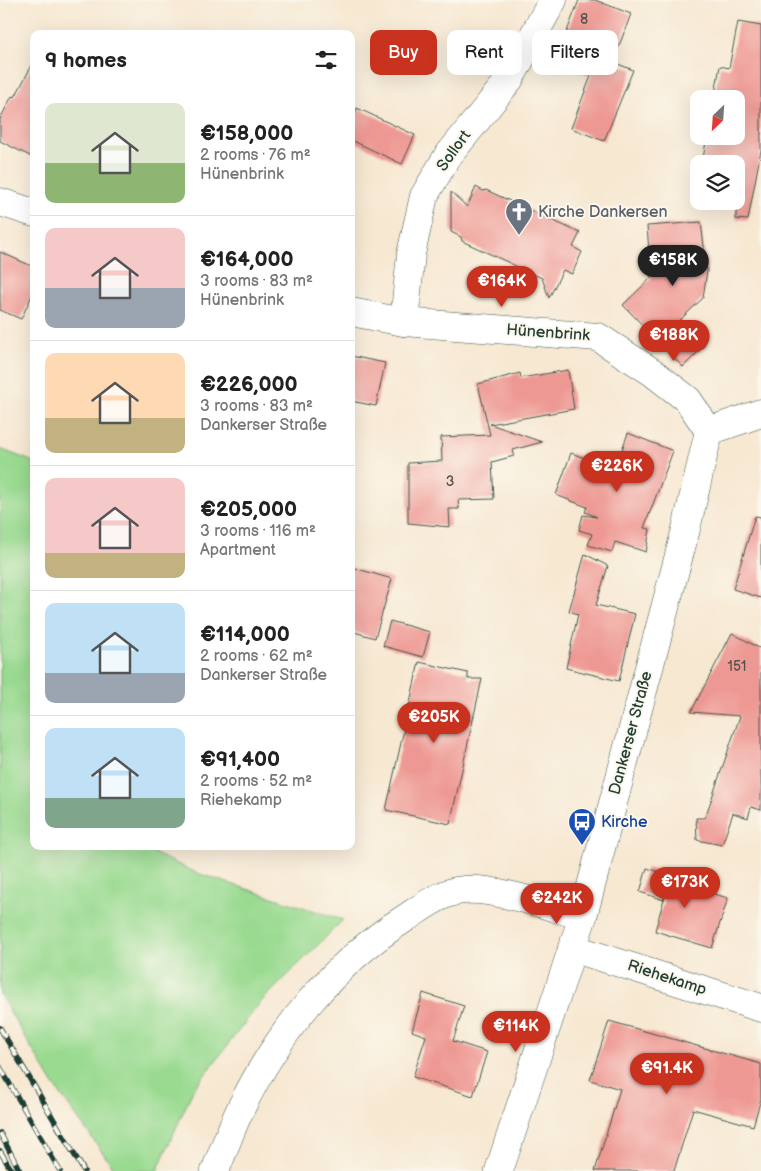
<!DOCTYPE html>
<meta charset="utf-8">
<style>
body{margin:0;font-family:"Balsamiq Sans",sans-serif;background:#f6f6f6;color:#222;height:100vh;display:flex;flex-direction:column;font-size:19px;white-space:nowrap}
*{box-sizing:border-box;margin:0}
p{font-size:16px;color:#767676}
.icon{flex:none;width:28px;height:28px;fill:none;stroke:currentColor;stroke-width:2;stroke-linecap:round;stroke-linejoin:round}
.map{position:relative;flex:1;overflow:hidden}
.drawer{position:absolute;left:30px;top:30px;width:325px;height:820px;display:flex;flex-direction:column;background:#fff;border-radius:10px;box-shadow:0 5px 20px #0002}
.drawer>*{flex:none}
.banner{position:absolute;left:370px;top:30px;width:315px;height:45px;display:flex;gap:10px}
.needle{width:32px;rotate:205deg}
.fabs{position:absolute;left:690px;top:90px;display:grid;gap:10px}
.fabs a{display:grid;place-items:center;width:55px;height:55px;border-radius:10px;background:#fff;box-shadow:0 5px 20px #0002;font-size:25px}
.price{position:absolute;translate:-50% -42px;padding:0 11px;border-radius:18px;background:#c8321e;color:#fff;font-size:16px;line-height:32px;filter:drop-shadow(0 1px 2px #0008)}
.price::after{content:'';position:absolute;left:50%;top:30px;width:15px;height:11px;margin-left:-8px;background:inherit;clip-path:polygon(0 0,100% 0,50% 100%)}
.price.active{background:#222;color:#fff}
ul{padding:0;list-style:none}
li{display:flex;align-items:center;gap:15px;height:125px;padding:0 15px}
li+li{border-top:1px solid #e0e0e0}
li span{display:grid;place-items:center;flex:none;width:140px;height:100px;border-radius:10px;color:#555}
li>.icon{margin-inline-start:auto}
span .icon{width:60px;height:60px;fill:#fffc;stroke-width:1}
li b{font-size:21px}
h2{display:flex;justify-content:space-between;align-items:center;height:60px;padding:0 15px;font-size:21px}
.tag{padding:0 18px;border-radius:10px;background:#fff;box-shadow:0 5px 20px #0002;font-size:18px;line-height:45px}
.tag.active{background:#c8321e;color:#fff}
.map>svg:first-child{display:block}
.green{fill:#99da90;stroke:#5c8c62}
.building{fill:#ee9893}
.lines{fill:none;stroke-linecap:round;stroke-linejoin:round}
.street-casing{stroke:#3f574c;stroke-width:29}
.street{stroke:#fff;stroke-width:28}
.rail-casing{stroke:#1f3d34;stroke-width:5.5}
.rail{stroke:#fbf7ec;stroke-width:4;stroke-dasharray:11;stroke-linecap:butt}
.labels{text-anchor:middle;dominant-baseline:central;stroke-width:4;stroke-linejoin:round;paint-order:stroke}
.number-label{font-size:14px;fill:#53544c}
.street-label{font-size:16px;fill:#1f3d34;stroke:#fbf7ec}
.worship-label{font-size:16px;fill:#5b616d;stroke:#fbf7ec;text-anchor:start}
.transit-label{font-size:16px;fill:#164399;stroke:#fbf7ec;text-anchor:start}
</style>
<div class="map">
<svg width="761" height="1171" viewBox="0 0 761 1171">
<rect width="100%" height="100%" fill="#fbf7ec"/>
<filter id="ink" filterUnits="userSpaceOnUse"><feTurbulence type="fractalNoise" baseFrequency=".02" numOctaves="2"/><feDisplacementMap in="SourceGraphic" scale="10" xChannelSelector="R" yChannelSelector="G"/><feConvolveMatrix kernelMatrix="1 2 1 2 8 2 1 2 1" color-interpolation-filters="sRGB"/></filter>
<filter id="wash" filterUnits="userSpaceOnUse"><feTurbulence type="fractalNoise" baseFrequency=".0096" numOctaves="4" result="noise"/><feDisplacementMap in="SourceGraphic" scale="20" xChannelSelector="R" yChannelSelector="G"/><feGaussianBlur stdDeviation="1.12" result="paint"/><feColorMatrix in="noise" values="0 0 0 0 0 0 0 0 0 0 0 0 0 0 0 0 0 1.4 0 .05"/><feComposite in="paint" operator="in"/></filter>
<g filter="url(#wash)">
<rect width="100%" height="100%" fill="#f7e8d2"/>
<polygon class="green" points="0,449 34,462 34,846 138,846 197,873 343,920 260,1003 193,1090 157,1171 116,1171 53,1084 0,995"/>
<g id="blocks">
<g class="building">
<polygon points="579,0 595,0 631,14 613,62 633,70 604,141 571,128 591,76 555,63"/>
<polygon points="738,22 761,26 761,150 748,220 736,219 736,164 702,164 707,136 736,136 736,99 714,99 720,66 729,68"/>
<polygon points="34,61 34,158 0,141 0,119 12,96 15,97"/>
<polygon points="357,108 415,135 402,164 351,140 351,120"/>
<polygon points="476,187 483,191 486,190 580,233 573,247 582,252 572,274 563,270 549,298 542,278 462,241 461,237 451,232 451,192 467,207"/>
<polygon points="701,222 707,271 703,298 680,320 705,345 683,367 623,305 651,278 647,226"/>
<polygon points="0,252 34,267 34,291 21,319 0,310"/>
<polygon points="351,356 385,363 376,406 351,401"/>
<polygon points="568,370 574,409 490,424 542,442 513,450 514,456 492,462 494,499 458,500 459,509 449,509 450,527 408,523 408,463 442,461 441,437 490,435 478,384 520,373 521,378"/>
<polygon points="628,433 673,451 644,528 650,529 646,552 615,542 612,552 588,545 592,534 579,530 583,515 597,517 585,512 587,507 556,495 571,453 615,469"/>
<polygon points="755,516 761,517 761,598 733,589"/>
<polygon points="585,554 608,566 596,605 635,614 619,681 566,668 578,614 569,611"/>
<polygon points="351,567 392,579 375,638 351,631"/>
<polygon points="390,621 430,632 423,657 383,646"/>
<polygon points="732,633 761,649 761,810 751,807 748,818 733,813 722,845 697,840 696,818 705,818 740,716 691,712"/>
<polygon points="419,662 468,673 468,679 482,679 450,824 386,810"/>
<polygon points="647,868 671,876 670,881 728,898 712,948 655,931 669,881 664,900 640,892"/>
<polygon points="423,993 464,1006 453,1041 487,1052 473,1096 413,1077 426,1036 412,1031"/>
<polygon points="609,1021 761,1064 761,1099 753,1126 693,1109 674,1171 595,1171 620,1089 590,1080"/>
</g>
</g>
</g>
<g filter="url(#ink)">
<use href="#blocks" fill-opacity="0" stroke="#3f574c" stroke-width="1"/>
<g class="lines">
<defs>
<g id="street">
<polyline points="0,202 34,213"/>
<polyline points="351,312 404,322 598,337 652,372 688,400 709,431"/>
<polyline points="404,322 411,254 424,196 447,157 509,80 553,0"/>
<polyline points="709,431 761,413"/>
<polyline points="572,948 761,1008"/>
<path d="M 215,1171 C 224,1150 231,1128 241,1108 C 278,1032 333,964 404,919 C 423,907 442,891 465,890 C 498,888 550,907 583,916"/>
<polyline points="499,1171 583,916 686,529 709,431"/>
</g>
</defs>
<use href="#street" class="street-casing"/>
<use href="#street" class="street"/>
<defs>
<g id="rail">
<polyline points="0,1028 84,1171"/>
<polyline points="0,1067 60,1171"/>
<polyline points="0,1133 20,1171"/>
<polyline points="0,1151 12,1171"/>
</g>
</defs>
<use href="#rail" class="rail-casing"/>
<use href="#rail" class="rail"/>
</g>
</g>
<defs>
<symbol id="church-pin" viewBox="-11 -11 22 30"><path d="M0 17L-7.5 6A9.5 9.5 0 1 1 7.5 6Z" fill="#6b7280" stroke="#fbf7ec"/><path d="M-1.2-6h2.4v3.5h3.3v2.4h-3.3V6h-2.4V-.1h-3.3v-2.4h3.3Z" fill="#fff"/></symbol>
<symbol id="bus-pin" viewBox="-11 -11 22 30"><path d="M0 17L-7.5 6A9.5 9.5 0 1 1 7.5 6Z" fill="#1a4fb4" stroke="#fbf7ec"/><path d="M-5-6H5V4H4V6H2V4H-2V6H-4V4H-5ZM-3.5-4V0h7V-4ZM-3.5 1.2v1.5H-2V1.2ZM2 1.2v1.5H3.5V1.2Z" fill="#fff"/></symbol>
</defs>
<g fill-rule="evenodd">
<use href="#church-pin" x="503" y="196" width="32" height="43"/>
<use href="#bus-pin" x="566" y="806" width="32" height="43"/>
</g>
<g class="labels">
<g class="number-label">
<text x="584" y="19">8</text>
<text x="450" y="481">3</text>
<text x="737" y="666">151</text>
</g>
<g class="street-label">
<text transform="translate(454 151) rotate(-54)">Sollort</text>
<text transform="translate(548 333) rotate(4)">Hünenbrink</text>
<text transform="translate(631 733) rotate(-75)">Dankerser Straße</text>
<text transform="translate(667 978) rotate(18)">Riehekamp</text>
</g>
<g class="worship-label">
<text x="538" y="212">Kirche Dankersen</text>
</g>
<g class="transit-label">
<text x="601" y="822">Kirche</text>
</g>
</g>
</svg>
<div class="fabs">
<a><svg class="needle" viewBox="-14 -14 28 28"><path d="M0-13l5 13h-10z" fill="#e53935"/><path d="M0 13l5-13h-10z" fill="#767676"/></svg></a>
<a><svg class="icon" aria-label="layers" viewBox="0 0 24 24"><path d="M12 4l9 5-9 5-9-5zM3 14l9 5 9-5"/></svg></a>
</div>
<b class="price active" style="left:673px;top:287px">€158K</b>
<b class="price" style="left:502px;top:308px">€164K</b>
<b class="price" style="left:674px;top:362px">€188K</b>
<b class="price" style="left:617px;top:493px">€226K</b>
<b class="price" style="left:434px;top:744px">€205K</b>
<b class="price" style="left:685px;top:909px">€173K</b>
<b class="price" style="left:557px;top:925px">€242K</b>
<b class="price" style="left:516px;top:1053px">€114K</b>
<b class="price" style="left:667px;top:1095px">€91.4K</b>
<div class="banner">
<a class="tag active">Buy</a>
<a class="tag">Rent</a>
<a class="tag">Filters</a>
</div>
<section class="drawer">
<h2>9 homes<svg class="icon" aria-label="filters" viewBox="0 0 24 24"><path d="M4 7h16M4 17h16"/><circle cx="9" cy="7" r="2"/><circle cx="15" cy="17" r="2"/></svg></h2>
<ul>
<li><span style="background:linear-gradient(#dfe7d0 60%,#8fb573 0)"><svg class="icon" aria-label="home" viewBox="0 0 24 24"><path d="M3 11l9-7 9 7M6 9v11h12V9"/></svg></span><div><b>€158,000</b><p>2 rooms · 76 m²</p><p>Hünenbrink</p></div></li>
<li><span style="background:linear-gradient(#f6c9c9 60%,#9aa5b1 0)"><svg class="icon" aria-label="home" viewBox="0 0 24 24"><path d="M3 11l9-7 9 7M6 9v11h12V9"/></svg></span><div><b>€164,000</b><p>3 rooms · 83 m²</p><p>Hünenbrink</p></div></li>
<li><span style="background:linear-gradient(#ffd9b3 65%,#c2b280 0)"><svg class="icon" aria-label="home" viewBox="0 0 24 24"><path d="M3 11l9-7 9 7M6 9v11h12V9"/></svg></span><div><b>€226,000</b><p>3 rooms · 83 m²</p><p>Dankerser Straße</p></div></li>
<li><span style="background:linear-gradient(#f6c9c9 75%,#c2b280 0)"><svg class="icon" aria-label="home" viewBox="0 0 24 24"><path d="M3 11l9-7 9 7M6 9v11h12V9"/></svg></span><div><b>€205,000</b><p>3 rooms · 116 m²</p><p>Apartment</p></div></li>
<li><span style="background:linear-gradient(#bfe0f5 70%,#9aa5b1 0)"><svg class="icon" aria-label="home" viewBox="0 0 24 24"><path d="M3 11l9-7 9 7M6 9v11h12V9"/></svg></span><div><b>€114,000</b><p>2 rooms · 62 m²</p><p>Dankerser Straße</p></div></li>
<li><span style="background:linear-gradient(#bfe0f5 70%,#7fa58c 0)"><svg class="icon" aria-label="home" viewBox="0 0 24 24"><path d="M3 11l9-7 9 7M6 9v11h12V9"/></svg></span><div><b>€91,400</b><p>2 rooms · 52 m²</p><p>Riehekamp</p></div></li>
</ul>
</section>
</div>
